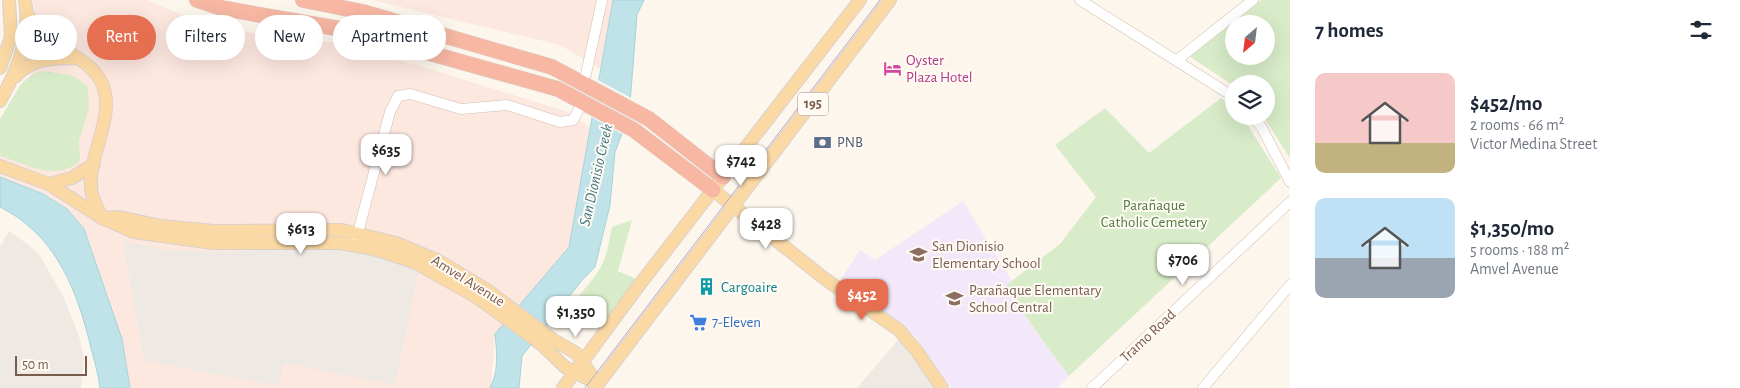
<!DOCTYPE html>
<meta charset="utf-8">
<style>
body{margin:0;font-family:"Alegreya Sans",sans-serif;background:#f2f2f3;color:#1f2937;height:100vh;display:flex;flex-direction:column;font-size:19px;white-space:nowrap}
*{box-sizing:border-box;margin:0}
p{font-size:16px;color:#747a83}
.icon{flex:none;width:28px;height:28px;fill:none;stroke:currentColor;stroke-width:2;stroke-linecap:round;stroke-linejoin:round}
.map{position:relative;flex:1;overflow:hidden}
.drawer{display:flex;flex-direction:column;background:#fff;width:450px}
.drawer>*{flex:none}
.guide{position:absolute;left:15px;top:15px;width:475px;height:45px;display:flex;gap:10px}
.needle{width:32px;rotate:208deg}
.fabs{position:absolute;left:1225px;top:15px;display:grid;gap:10px}
.fabs a{display:grid;place-items:center;width:50px;height:50px;border-radius:50%;background:#fff;box-shadow:0 5px 20px #0002;font-size:25px}
.scale{position:absolute;left:15px;bottom:12px;width:72px;box-sizing:border-box;padding-left:5px;border:2px solid #7a5c4d;border-top:0;font-size:14px;line-height:18px;white-space:nowrap;color:#7a5c4d;-webkit-text-stroke:4px #fffaf3;paint-order:stroke}
.price{position:absolute;translate:-50% -42px;padding:0 11px;border-radius:10px;background:#fff;color:#222;font-size:16px;line-height:32px;filter:drop-shadow(0 1px 2px #0008)}
.price::after{content:'';position:absolute;left:50%;top:30px;width:15px;height:11px;margin-left:-8px;background:inherit;clip-path:polygon(0 0,100% 0,50% 100%)}
.price.selected{background:#e76f51;color:#fff}
ul{padding:0;list-style:none}
li{display:flex;align-items:center;gap:15px;height:125px;padding:0 25px}
li span{display:grid;place-items:center;flex:none;width:140px;height:100px;border-radius:10px;color:#555}
li>.icon{margin-inline-start:auto}
span .icon{width:60px;height:60px;fill:#fffc;stroke-width:1}
li b{font-size:21px}
h2{display:flex;justify-content:space-between;align-items:center;height:60px;padding:0 25px;font-size:21px}
.tag{padding:0 18px;border-radius:22px;background:#fff;box-shadow:0 5px 20px #0002;font-size:18px;line-height:45px}
.tag.selected{background:#e76f51;color:#fff}
main{display:flex;flex:1;min-height:0}
.map>svg:first-child{display:block}
.commercial{fill:#fde8e0}
.industrial{fill:#efe9e4}
.education{fill:#f3e8fa}
.green{fill:#d8ecc9;fill-rule:evenodd}
.water{fill:#bfe3e8;stroke:#a5d3da}
.pier{fill:#fdf6ec}
.lines{fill:none;stroke-linecap:round;stroke-linejoin:round}
.minor-casing{stroke:#d1beb0;stroke-width:11}
.major-casing{stroke:#dad1cd;stroke-width:14}
.highway-casing{stroke:#dad1cd;stroke-width:16}
.minor{stroke:#fff;stroke-width:10}
.major{stroke:#fbd9a5;stroke-width:12}
.highway{stroke:#f7b7a3;stroke-width:15}
.tram{stroke:#b9a8c9;stroke-width:1}
.labels{text-anchor:middle;dominant-baseline:central;stroke-width:4;stroke-linejoin:round;paint-order:stroke}
.shield{fill:#fffaf3;stroke:#a28b7f;stroke-width:1}
.shield-label{font-size:14px;font-weight:bold;fill:#7a5c4d}
.hotel-label{font-size:15px;fill:#b23c85;stroke:#fffaf3;text-anchor:start}
.service-label{font-size:15px;fill:#4e5e75;stroke:#fffaf3;text-anchor:start}
.park-label{font-size:15px;fill:#537a41;stroke:#fffaf3}
.education-label{font-size:15px;fill:#785e54;stroke:#fffaf3;text-anchor:start}
.street-label{font-size:15px;fill:#7a5c4d;stroke:#fffaf3}
.culture-label{font-size:15px;fill:#0d838f;stroke:#fffaf3;text-anchor:start}
.shop-label{font-size:15px;fill:#366cbe;stroke:#fffaf3;text-anchor:start}
.water-label{font-size:16px;font-style:italic;fill:#437c86;stroke:#fffaf3}
</style>
<main>
<div class="map">
<svg width="1290" height="388" viewBox="0 0 1290 388">
<rect width="100%" height="100%" fill="#fdf6ec"/>
<g class="commercial">
<polygon points="33,0 147,0 194,20 225,30 331,42 420,66 565,111 590,127 569,247 495,334 491,388 130,388 122,339 67,209 43,194 0,177 0,138 28,83 38,43"/>
<polygon points="372,0 613,0 600,69 560,45"/>
</g>
<g class="industrial">
<polygon points="9,231 30,246 40,256 63,296 79,336 84,359 81,388 0,388 0,247"/>
<polygon points="123,241 166,250 232,252 317,245 370,252 419,269 395,385 284,363 279,386 144,361"/>
<polygon points="899,339 935,388 857,388"/>
</g>
<polygon class="education" points="963,201 1012,281 1004,288 1069,376 1058,388 951,388 915,336 841,279 860,250 875,260"/>
<g class="green">
<path d="M 1261,0 L 1290,0 L 1290,158 L 1263,116 L 1266,116 L 1266,84 L 1234,84 L 1234,86 L 1189,56 ZM 1234,24 L 1266,24 L 1266,56 L 1234,56 Z"/>
<polygon points="34,36 58,53 36,55 29,58"/>
<path d="M 44,71 L 74,76 L 88,87 L 89,108 L 79,141 L 80,161 C 55,182 28,165 0,156 L 0,119 L 21,84 L 34,73 Z"/>
<polygon points="1221,98 1234,107 1234,116 1242,116 1281,178 1069,376 1004,287 1060,244 1096,197 1055,145 1105,108 1149,153"/>
<path d="M 632,220 L 618,271 L 638,280 L 605,324 L 578,297 C 603,268 605,264 612,227 Z"/>
</g>
<g class="water">
<path d="M 613,0 L 644,0 L 637,15 L 629,116 L 615,152 L 610,205 L 595,267 L 583,279 L 522,356 L 519,388 L 490,388 C 499,371 497,353 495,334 L 569,247 Z"/>
<path d="M 0,177 L 43,194 L 67,209 L 84,229 L 122,339 L 130,388 L 100,388 C 98,370 92,354 88,336 C 74,282 52,233 0,207 Z"/>
</g>
<polygon class="pier" points="596,79 633,99 631,117 624,135 589,116"/>
<g class="lines">
<defs>
<g id="minor">
<polyline points="1080,0 1234,97"/>
<polyline points="1177,60 1253,0"/>
<polyline points="586,74 602,0"/>
<polyline points="1253,116 1262,128 1290,182"/>
<polyline points="356,240 390,112 398,96 410,94 461,109 507,105 560,122 573,120 579,109"/>
<polyline points="1092,388 1290,202"/>
<polyline points="1203,388 1290,285"/>
</g>
<g id="major">
<path d="M 27,14 C 33,22 38,31 46,37 C 65,53 94,61 103,86 C 115,116 88,157 91,187 C 91,197 97,207 101,216"/>
<polyline points="0,68 11,37 9,0"/>
<path d="M 16,76 C 32,58 54,58 78,58"/>
<path d="M 0,101 C 18,69 31,37 25,0"/>
<polyline points="0,166 49,184 102,218 134,232 213,243 340,243 374,249 414,262 478,298 541,344 565,367 598,384"/>
<polyline points="49,184 72,178 94,164"/>
<polyline points="713,190 825,279 899,330 916,350 942,388"/>
<polyline points="102,218 119,217 161,226 214,231 342,230 396,243 437,260 487,290 555,341 576,353 597,383"/>
<polyline points="563,388 640,284 860,0"/>
<polyline points="595,388 890,0"/>
</g>
<g id="highway">
<polyline points="197,0 221,8 347,30 558,89 634,130 713,190"/>
<polyline points="303,0 363,12 552,67 649,119 723,177"/>
</g>
</defs>
<use href="#minor" class="minor-casing"/>
<use href="#major" class="major-casing"/>
<use href="#highway" class="highway-casing"/>
<use href="#minor" class="minor"/>
<use href="#major" class="major"/>
<use href="#highway" class="highway"/>
<polyline class="tram" points="585,388 880,0"/>
</g>
<defs>
<symbol id="hotel-bare" viewBox="-9 -9 18 18"><path d="M-6-4.5h1.5V1H6V5H4.5V3h-9V5H-6ZM-4 0a1.8 1.8 0 1 1 3.6 0ZM.5 0V-2.5h3Q6-2.5 6 0Z" fill="#d1479c" stroke="#fffaf3" stroke-width="2.5" paint-order="stroke"/></symbol>
<symbol id="bank-bare" viewBox="-9 -9 18 18"><path d="M-6-4H6V4H-6ZM0-2.3a2.3 2.3 0 1 0 0 4.6a2.3 2.3 0 1 0 0-4.6Z" fill="#5c6f8a" stroke="#fffaf3" stroke-width="2.5" paint-order="stroke"/></symbol>
<symbol id="school-bare" viewBox="-9 -9 18 18"><path d="M0-5L7-2L0 1L-7-2ZM-4 1L0 2.5L4 1V4Q0 6-4 4Z" fill="#8d6e63" stroke="#fffaf3" stroke-width="2.5" paint-order="stroke"/></symbol>
<symbol id="building-bare" viewBox="-9 -9 18 18"><path d="M-4-6H4V6H1V3H-1V6H-4ZM-2.5-4.3h1.7v1.8h-1.7ZM.8-4.3h1.7v1.8H.8ZM-2.5-1h1.7V.8h-1.7ZM.8-1h1.7V.8H.8Z" fill="#0f9aa8" stroke="#fffaf3" stroke-width="2.5" paint-order="stroke"/></symbol>
<symbol id="supermarket-bare" viewBox="-9 -9 18 18"><path d="M-6-5.5h2.5l.6 2H6L4.5 2H-2.5L-4.4-4H-6ZM-1.5 3.2a1.3 1.3 0 1 0 .1 0ZM3 3.2a1.3 1.3 0 1 0 .1 0Z" fill="#3f7fe0" stroke="#fffaf3" stroke-width="2.5" paint-order="stroke"/></symbol>
</defs>
<g fill-rule="evenodd">
<use href="#hotel-bare" x="880" y="56" width="25" height="25"/>
<use href="#bank-bare" x="810" y="130" width="25" height="25"/>
<use href="#school-bare" x="906" y="242" width="25" height="25"/>
<use href="#building-bare" x="694" y="274" width="25" height="25"/>
<use href="#school-bare" x="942" y="286" width="25" height="25"/>
<use href="#supermarket-bare" x="686" y="310" width="25" height="25"/>
</g>
<g class="labels">
<rect class="shield" x="798" y="92.5" width="30" height="23" rx="4"/>
<g class="shield-label">
<text x="813" y="104">195</text>
</g>
<g class="hotel-label">
<text x="906" y="60">Oyster<tspan x="906" dy="17">Plaza Hotel</tspan></text>
</g>
<g class="service-label">
<text x="837" y="142">PNB</text>
</g>
<g class="park-label">
<text x="1154" y="205">Parañaque<tspan x="1154" dy="17">Catholic Cemetery</tspan></text>
</g>
<g class="education-label">
<text x="932" y="246">San Dionisio<tspan x="932" dy="17">Elementary School</tspan></text>
<text x="969" y="290">Parañaque Elementary<tspan x="969" dy="17">School Central</tspan></text>
</g>
<g class="street-label">
<text transform="translate(468 281) rotate(32)">Amvel Avenue</text>
<text transform="translate(1148 336) rotate(-43)">Tramo Road</text>
</g>
<g class="culture-label">
<text x="721" y="287">Cargoaire</text>
</g>
<g class="shop-label">
<text x="712" y="322">7-Eleven</text>
</g>
<g class="water-label">
<text transform="translate(596 175) rotate(-77)">San Dionisio Creek</text>
</g>
</g>
</svg>
<div class="fabs">
<a><svg class="needle" viewBox="-14 -14 28 28"><path d="M0-13l5 13h-10z" fill="#e53935"/><path d="M0 13l5-13h-10z" fill="#747a83"/></svg></a>
<a><svg class="icon" aria-label="layers" viewBox="0 0 24 24"><path d="M12 4l9 5-9 5-9-5zM3 14l9 5 9-5"/></svg></a>
</div>
<div class="scale">50 m</div>
<b class="price" style="left:386px;top:176px">$635</b>
<b class="price" style="left:741px;top:187px">$742</b>
<b class="price" style="left:766px;top:250px">$428</b>
<b class="price" style="left:301px;top:255px">$613</b>
<b class="price" style="left:1183px;top:286px">$706</b>
<b class="price selected" style="left:862px;top:321px">$452</b>
<b class="price" style="left:576px;top:338px">$1,350</b>
<div class="guide">
<a class="tag">Buy</a>
<a class="tag selected">Rent</a>
<a class="tag">Filters</a>
<a class="tag">New</a>
<a class="tag">Apartment</a>
</div>
</div>
<section class="drawer">
<h2>7 homes<svg class="icon" aria-label="filters" viewBox="0 0 24 24"><path d="M4 7h16M4 17h16"/><circle cx="9" cy="7" r="2"/><circle cx="15" cy="17" r="2"/></svg></h2>
<ul>
<li><span style="background:linear-gradient(#f6c9c9 70%,#c2b280 0)"><svg class="icon" aria-label="home" viewBox="0 0 24 24"><path d="M3 11l9-7 9 7M6 9v11h12V9"/></svg></span><div><b>$452/mo</b><p>2 rooms · 66 m²</p><p>Victor Medina Street</p></div></li>
<li><span style="background:linear-gradient(#bfe0f5 60%,#9aa5b1 0)"><svg class="icon" aria-label="home" viewBox="0 0 24 24"><path d="M3 11l9-7 9 7M6 9v11h12V9"/></svg></span><div><b>$1,350/mo</b><p>5 rooms · 188 m²</p><p>Amvel Avenue</p></div></li>
</ul>
</section>
</main>
